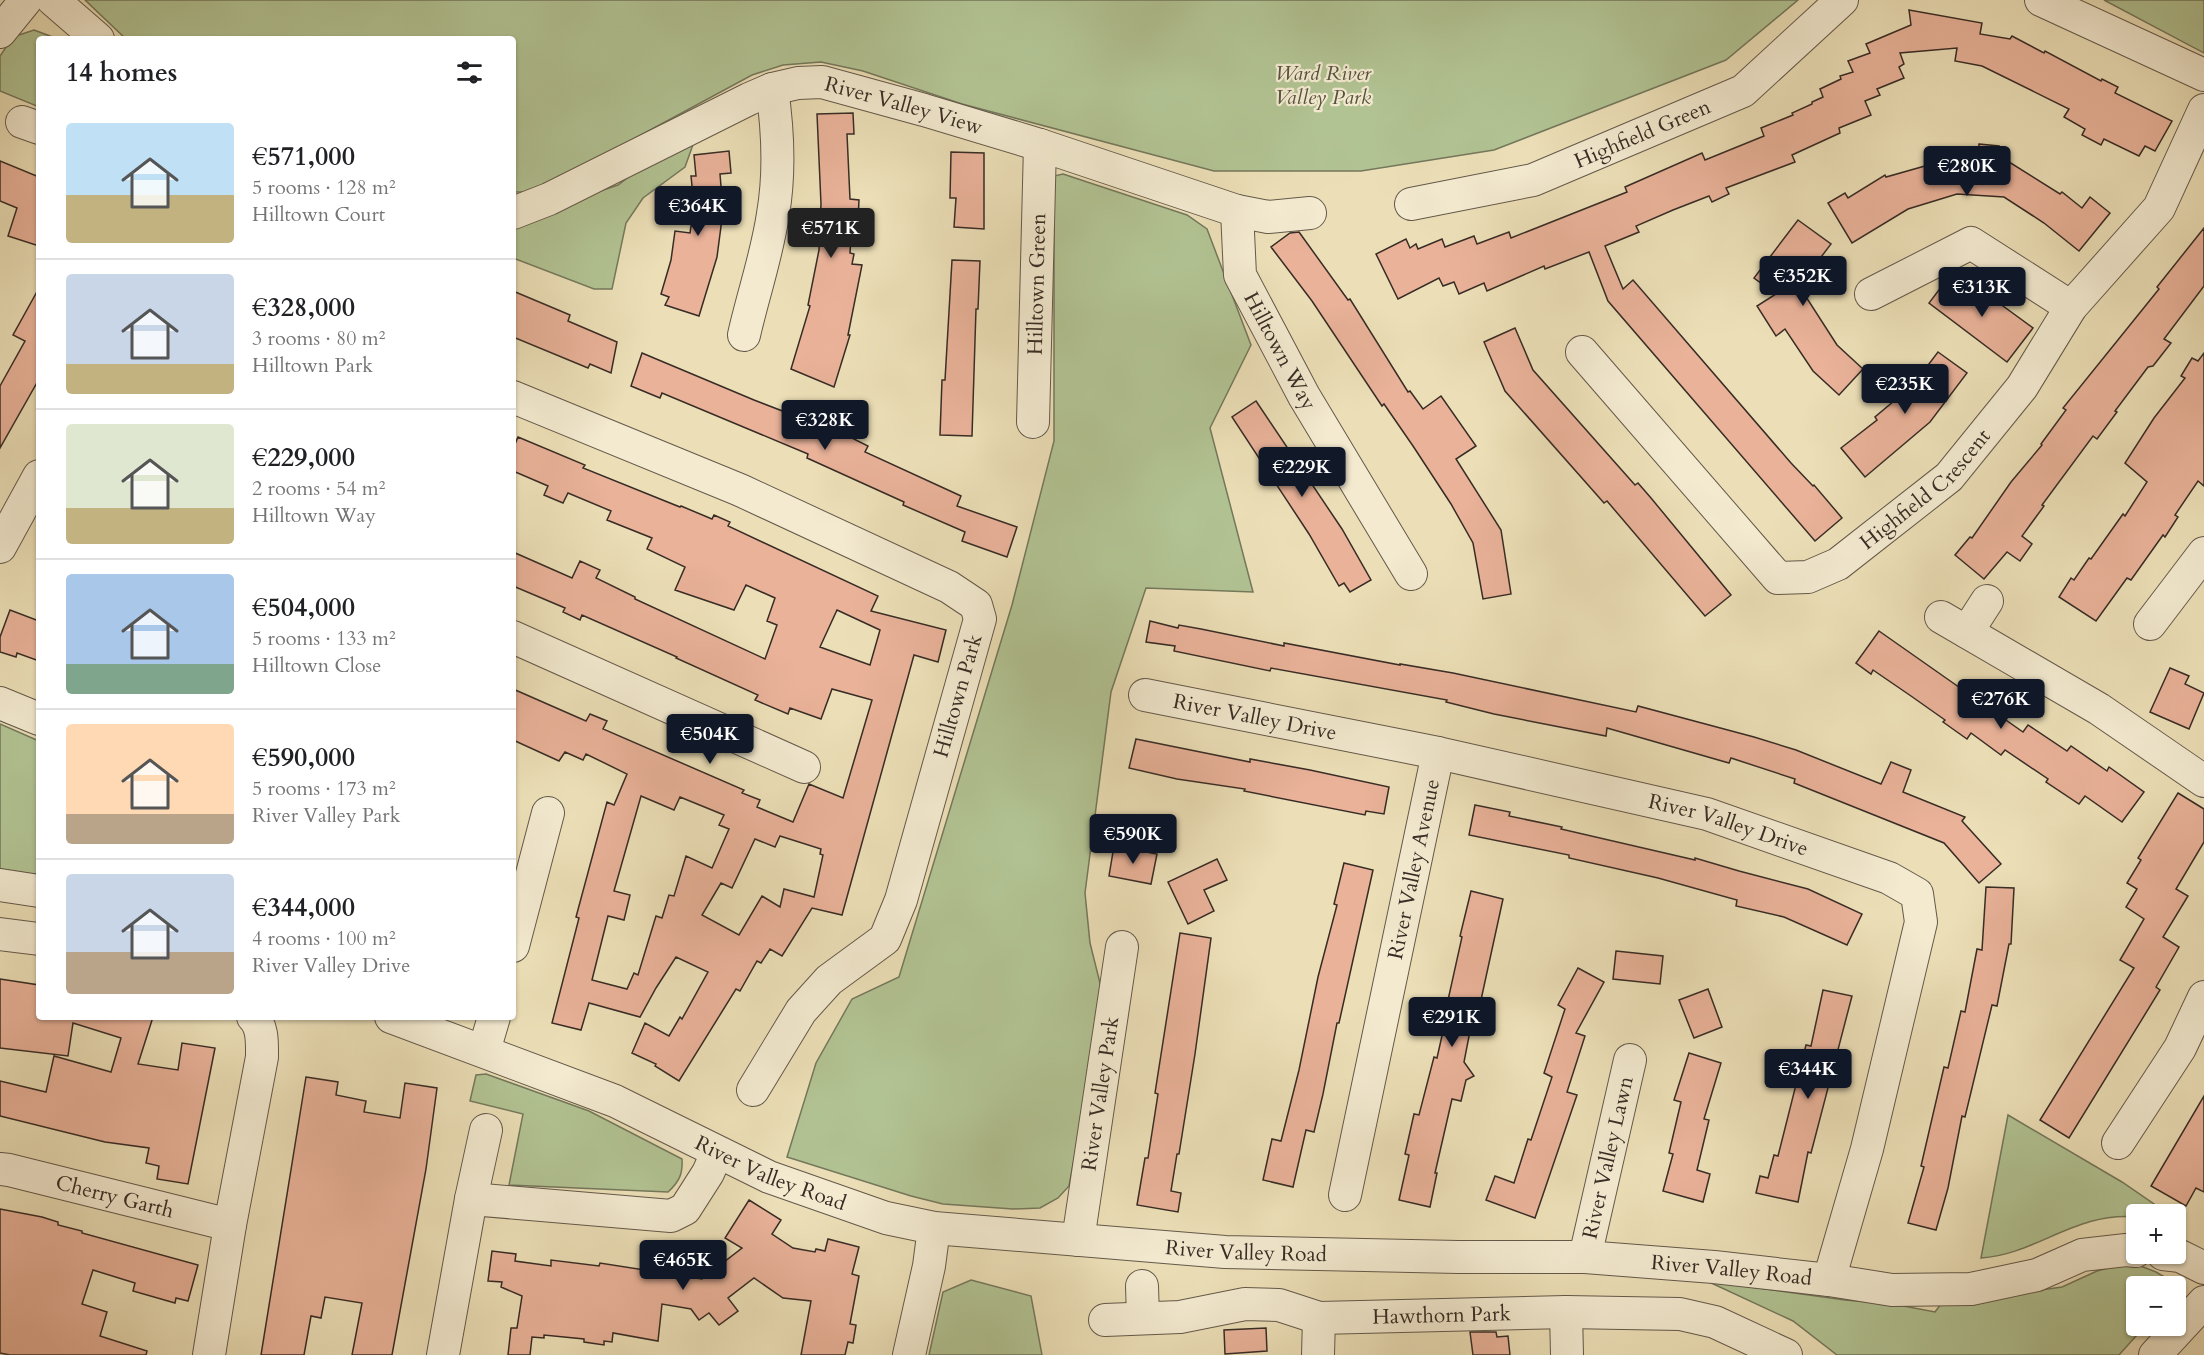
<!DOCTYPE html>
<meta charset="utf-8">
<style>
body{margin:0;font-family:Cardo,serif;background:#f6f6f6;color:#202124;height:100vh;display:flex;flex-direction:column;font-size:22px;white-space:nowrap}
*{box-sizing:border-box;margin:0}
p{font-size:20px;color:#757577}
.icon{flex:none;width:33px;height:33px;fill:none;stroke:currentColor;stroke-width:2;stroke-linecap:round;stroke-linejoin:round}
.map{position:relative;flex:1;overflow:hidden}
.side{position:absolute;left:36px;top:36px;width:480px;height:984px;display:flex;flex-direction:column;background:#fff;border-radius:6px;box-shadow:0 2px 4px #0004}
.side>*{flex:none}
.buttons{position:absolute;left:2126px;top:1204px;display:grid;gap:12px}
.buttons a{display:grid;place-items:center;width:60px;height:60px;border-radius:6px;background:#fff;box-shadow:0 2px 4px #0004;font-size:30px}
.price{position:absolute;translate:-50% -51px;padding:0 14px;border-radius:6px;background:#111827;color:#fff;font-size:20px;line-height:39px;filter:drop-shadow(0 2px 3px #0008)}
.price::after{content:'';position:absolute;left:50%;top:36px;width:18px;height:14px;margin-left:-9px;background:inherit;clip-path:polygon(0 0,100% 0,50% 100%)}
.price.active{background:#222;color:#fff}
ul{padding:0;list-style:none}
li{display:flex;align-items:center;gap:18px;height:150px;padding:0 30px}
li+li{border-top:2px solid #e0e0e0}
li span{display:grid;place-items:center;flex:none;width:168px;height:120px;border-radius:6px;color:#555}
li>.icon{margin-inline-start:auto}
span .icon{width:72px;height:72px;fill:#fffc;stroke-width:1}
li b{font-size:26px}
h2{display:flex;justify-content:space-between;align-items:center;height:72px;padding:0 30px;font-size:26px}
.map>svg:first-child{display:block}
.green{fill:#b2c393;stroke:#74785c;stroke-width:1.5}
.building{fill:#e9b299;stroke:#372c25;stroke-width:1.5;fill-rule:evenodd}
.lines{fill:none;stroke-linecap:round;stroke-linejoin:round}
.minor-casing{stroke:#64594a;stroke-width:34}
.minor{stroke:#f3ead0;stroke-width:32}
.labels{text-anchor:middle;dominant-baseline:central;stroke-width:4.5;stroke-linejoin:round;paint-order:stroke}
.park-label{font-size:21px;font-style:italic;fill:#565240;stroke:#f3ead0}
.street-label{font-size:21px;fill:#372c25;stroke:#f3ead0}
</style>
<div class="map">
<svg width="2204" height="1355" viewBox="0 0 2204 1355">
<rect width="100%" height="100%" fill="#ecdfb7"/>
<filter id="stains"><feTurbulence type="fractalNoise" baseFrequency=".00333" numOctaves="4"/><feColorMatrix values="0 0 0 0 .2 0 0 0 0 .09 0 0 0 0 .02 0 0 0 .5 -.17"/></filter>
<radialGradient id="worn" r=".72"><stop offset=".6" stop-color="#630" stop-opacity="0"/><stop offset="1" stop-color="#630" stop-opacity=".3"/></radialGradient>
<g class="green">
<polygon points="85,0 1798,0 1726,60 1494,150 1361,171 1214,171 962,104 863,71 821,62 783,65 752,75 554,182 529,192 513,192 513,39 126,39"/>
<polygon points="2104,0 2204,0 2204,53"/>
<polygon points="34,30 58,39 39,39 39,107 0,91 0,56 13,37"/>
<polygon points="695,139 685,167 643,198 626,223 612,289 594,289 513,258 513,224 585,196 618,185 648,162"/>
<polygon points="1063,174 1187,215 1207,229 1251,345 1210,428 1253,592 1146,588 1111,692 1085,893 1090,943 1104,999 1069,1186 1058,1198 1040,1208 1013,1209 943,1204 911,1196 787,1157 816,1063 852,999 899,977 1012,605 1054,441 1054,176"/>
<polygon points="0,724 39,741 39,875 0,869"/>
<path d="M 486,1074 L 589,1111 L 682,1159 C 683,1174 679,1182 668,1192 L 509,1185 L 523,1114 L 470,1101 L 476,1075 Z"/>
<path d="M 2008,1115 L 2122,1182 L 2170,1215 L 2136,1215 L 2136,1217 C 2077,1211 2035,1255 1981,1258 Z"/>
<polygon points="2130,1262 2156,1272 2168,1279 2170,1287 2136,1287 2136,1326 2145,1326 2119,1355 1837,1355 1793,1321 1707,1281 1845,1300 1893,1304 1935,1312 1941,1304 2062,1287 2097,1271"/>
<polygon points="971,1280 1031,1296 1042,1355 929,1355 943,1292"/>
</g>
<g class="building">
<polygon points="1909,10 1982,23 1980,34 2010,39 2012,36 2044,53 2045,51 2101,81 2102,79 2118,87 2115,93 2172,121 2155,151 2145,146 2139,156 2104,139 2101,145 2082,135 2085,129 2064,117 2069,109 1982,66 1955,61 1957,48 1900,53 1904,64 1899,67 1904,78 1877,89 1880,95 1865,101 1871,115 1839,128 1840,133 1792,155 1795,162 1726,188 1729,194 1712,202 1709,196 1673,210 1636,226 1639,232 1605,246 1623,289 1633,280 1791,463 1813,486 1814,485 1842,518 1815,541 1608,301 1589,252 1545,269 1544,266 1487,291 1484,283 1459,294 1454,282 1443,286 1439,278 1398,299 1376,254 1406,239 1410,248 1416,244 1418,249 1442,239 1445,247 1474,236 1477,244 1509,232 1511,238 1627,192 1625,187 1702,153 1705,160 1764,136 1761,128 1793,115 1792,113 1812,104 1812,102 1823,97 1820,89 1841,79 1840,76 1853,72 1848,61 1870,53 1866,44 1911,25"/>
<polygon points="853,113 854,134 847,134 850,199 859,200 858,220 852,220 850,253 854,254 852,264 862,265 848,335 850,335 834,387 791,369 810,306 808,305 819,250 821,204 817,114"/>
<polygon points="1979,144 1999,146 1998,155 2060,194 2062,192 2082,208 2090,197 2110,213 2079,251 2044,223 2004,197 1957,194 1908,209 1852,243 1828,203 1845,193 1848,198 1885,175 1886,177 1946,160 1978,162"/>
<polygon points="729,151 731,173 720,174 723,211 717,257 699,316 665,305 669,297 661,294 671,260 675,231 690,233 694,206 691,176 696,176 694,155"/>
<polygon points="951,152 984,153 984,229 954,227 956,198 950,198"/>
<polygon points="0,161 39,177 39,246 8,236 17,208 0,201"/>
<polygon points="1798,220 1831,244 1799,286 1837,345 1863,369 1839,395 1813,371 1785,329 1776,336 1757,306 1776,294 1754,278"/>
<polygon points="2204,228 2204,286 2164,339 2171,343 2153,366 2148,367 2115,411 2117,412 2097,439 2093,436 2042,505 2044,506 2022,536 2032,544 2020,561 2007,552 1984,579 1955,555 1970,537 1972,538 2011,482 2042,445 2041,444 2066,410 2063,408 2159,289 2157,287"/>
<polygon points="1299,232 1348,300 1350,299 1408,392 1410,391 1423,409 1441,396 1476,446 1456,459 1501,530 1511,594 1483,599 1473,543 1451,504 1413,446 1384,404 1382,406 1312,301 1271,247 1290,233"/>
<polygon points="952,260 980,261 978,309 976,309 972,436 940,435 942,380 945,380"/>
<polygon points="1951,274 1989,303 1992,298 2033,328 2007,362 1929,303"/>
<polygon points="39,288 39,379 0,448 0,386 25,341 13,335"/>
<polygon points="513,291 570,315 568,321 617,342 611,373 590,364 588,368 513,337"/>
<polygon points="1515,328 1533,370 1635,485 1638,483 1651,498 1731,595 1705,616 1607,501 1604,503 1505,391 1484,342"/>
<polygon points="1938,352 1967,373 1930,422 1865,477 1841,448 1877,420 1875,417 1913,385"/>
<polygon points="642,353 754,400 850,437 868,446 865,452 961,496 957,506 1017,527 1007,557 962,541 965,532 903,505 904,502 807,458 808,454 662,393 660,398 631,386"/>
<polygon points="2204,353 2204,486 2198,481 2175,515 2178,517 2165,537 2163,535 2131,580 2127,578 2096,621 2059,597 2071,578 2074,580 2089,558 2091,559 2123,514 2125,516 2147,482 2125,463 2154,418 2185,378 2181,376 2192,358 2198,361"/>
<polygon points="1256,401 1342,529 1371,580 1350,592 1344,583 1339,586 1309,534 1232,417"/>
<path d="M 518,437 L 585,465 L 583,468 L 680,507 L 681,506 L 712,519 L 714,515 L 730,522 L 728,526 L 878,596 L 871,611 L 946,630 L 938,662 L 914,655 L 842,915 L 812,908 L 782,956 L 770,949 L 761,963 L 757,961 L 740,991 L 736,989 L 679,1081 L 655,1066 L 656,1064 L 632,1053 L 645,1023 L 669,1036 L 680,1017 L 682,1019 L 708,972 L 676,957 L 656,988 L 640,1017 L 589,1003 L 581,1030 L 552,1023 L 579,918 L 576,917 L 607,802 L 614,805 L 627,774 L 586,754 L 583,760 L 565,752 L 559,761 L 513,740 L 513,689 L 586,721 L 590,714 L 607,721 L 603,729 L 744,790 L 742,793 L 760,800 L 757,807 L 793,822 L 809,784 L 843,798 L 872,700 L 832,689 L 821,719 L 790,708 L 788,714 L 755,700 L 758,695 L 676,658 L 677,657 L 582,615 L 580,620 L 563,612 L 565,608 L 513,586 L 513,552 L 572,578 L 580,561 L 600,570 L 596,578 L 635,597 L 635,599 L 765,659 L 777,625 L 767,621 L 775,598 L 746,585 L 734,610 L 675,590 L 685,567 L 647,549 L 652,538 L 607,520 L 611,511 L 568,493 L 563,503 L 544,495 L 548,486 L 513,471 L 513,449 ZM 837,610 L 880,630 L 870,665 L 820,647 ZM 641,796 L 674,810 L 680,797 L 724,815 L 719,825 L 729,829 L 712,868 L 686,856 L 674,896 L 669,895 L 662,918 L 656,916 L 638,975 L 634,973 L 627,989 L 592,980 L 608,916 L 624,920 L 630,895 L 614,891 ZM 780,836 L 821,849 L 820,854 L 823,855 L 814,897 L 784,889 L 780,907 L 762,896 L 739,935 L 702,915 L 721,883 L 732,888 L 755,839 L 775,847 Z"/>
<polygon points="10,610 39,621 39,661 17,653 16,657 0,652 0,637"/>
<polygon points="1150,621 1178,628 1179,625 1201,629 1284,646 1284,643 1400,665 1400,664 1453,673 1636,712 1638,706 1754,737 1796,750 1881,784 1891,762 1911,770 1903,792 1965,817 1962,821 2001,864 1979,883 1944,843 1794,783 1795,779 1731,758 1729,763 1607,728 1606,736 1494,714 1446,702 1447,700 1271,668 1270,671 1174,651 1175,646 1146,642"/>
<polygon points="1879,631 2023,732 2028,725 2067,751 2071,746 2107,771 2109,767 2144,792 2122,822 2085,796 2079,804 2046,782 2048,779 2005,750 2001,755 1971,733 1967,739 1943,722 1945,720 1911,696 1873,670 1871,674 1856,663"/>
<polygon points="2170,668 2189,676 2185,684 2204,693 2189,729 2150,712"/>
<polygon points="1136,739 1250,762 1250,759 1310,770 1389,787 1384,814 1366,811 1365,815 1244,791 1245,789 1177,779 1129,768"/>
<polygon points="2178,793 2204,809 2204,842 2176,889 2188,896 2163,937 2179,947 2156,987 2160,990 2069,1138 2040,1120 2134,968 2120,960 2144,919 2126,907 2137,889 2127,883 2141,860 2138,858"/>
<polygon points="1475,805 1510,812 1509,816 1562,827 1561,829 1695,860 1695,858 1739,871 1808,889 1862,914 1847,945 1784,917 1736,906 1737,900 1658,878 1569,858 1569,855 1469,835"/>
<polygon points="1114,846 1157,854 1151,884 1109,876"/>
<polygon points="1217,859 1227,880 1204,890 1214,911 1188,924 1168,882"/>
<polygon points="1344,863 1373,870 1339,1023 1337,1023 1323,1094 1314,1132 1306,1130 1293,1187 1263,1180 1272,1139 1281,1141 1299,1070 1318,977 1337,905 1334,904"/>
<polygon points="1986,887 2014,888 2011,944 2009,944 1997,1006 1992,1005 1965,1117 1962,1116 1948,1188 1936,1230 1908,1223 1924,1167 1921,1166 1944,1067 1948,1068 1961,1011 1965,1012 1977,949 1982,950"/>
<polygon points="1471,891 1503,899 1479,1009 1488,1011 1483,1034 1470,1031 1464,1062 1474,1076 1466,1080 1461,1101 1452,1099 1435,1173 1437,1173 1430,1207 1399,1200 1409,1155 1405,1154 1414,1114 1419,1115 1434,1057 1437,1058 1450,1000 1448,1000 1462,937 1460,936"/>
<polygon points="1180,933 1211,938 1195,1054 1179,1154 1177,1154 1171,1191 1181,1193 1178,1212 1137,1205 1145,1158 1148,1158 1158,1094 1155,1093"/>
<polygon points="1616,951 1663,956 1660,984 1613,979"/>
<polygon points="1578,968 1604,982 1576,1033 1585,1036 1567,1092 1577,1095 1535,1218 1486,1200 1495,1176 1514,1183 1528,1139 1531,1140 1552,1077 1544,1073 1565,1009 1558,1005"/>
<polygon points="0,979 39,985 39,1017 153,1017 138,1064 178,1070 182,1043 215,1048 188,1184 157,1179 159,1166 146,1163 149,1148 105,1142 0,1116 0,1081 46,1092 54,1056 111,1072 121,1038 73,1023 68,1056 0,1048"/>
<polygon points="1708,989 1722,1027 1694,1038 1679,1000"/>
<polygon points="1823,990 1852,996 1811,1153 1808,1152 1798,1202 1756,1193 1760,1176 1768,1178 1774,1155 1778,1156 1806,1045 1811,1046"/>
<polygon points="1689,1053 1721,1063 1704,1119 1709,1120 1697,1170 1710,1174 1703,1202 1663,1191 1673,1154 1669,1153 1681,1102 1674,1100"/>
<polygon points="306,1077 338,1082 336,1095 366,1101 364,1112 400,1118 405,1083 437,1088 426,1169 392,1355 352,1355 362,1303 325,1297 321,1318 311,1316 304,1355 261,1355"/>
<polygon points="2204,1096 2204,1192 2196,1188 2186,1206 2151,1186"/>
<polygon points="749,1200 781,1220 772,1234 793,1248 815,1252 816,1249 825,1251 828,1239 859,1247 852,1274 859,1276 850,1324 856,1325 853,1343 848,1342 845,1355 801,1355 811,1301 783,1298 754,1278 728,1298 738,1311 719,1325 709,1313 699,1320 691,1309 662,1304 658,1341 613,1333 612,1342 604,1341 604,1345 584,1342 584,1339 544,1335 544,1338 532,1337 530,1355 508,1355 511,1328 517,1328 522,1296 501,1287 502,1282 488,1281 492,1251 516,1254 515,1261 551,1266 551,1260 599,1266 600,1263 702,1279 742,1248 725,1238"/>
<polygon points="0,1209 42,1217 58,1222 58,1225 82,1231 82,1233 198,1265 188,1301 176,1298 175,1303 133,1291 135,1283 93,1270 82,1304 107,1312 100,1336 147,1351 146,1355 10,1355 0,1353"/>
<polygon points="1266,1328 1267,1351 1225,1354 1224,1330"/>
<polygon points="1470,1332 1496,1332 1497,1337 1508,1336 1510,1355 1473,1355"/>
</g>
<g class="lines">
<defs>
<g id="minor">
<polyline points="53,0 98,39"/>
<polyline points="2041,0 2204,75"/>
<polyline points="0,32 26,0"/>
<polyline points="22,122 39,128"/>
<path id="s1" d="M 1411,204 L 1533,180 L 1743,91 L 1842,0"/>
<path id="s2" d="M 1237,211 L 1240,275 L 1304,396 L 1411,574"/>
<path id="s3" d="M 513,213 L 549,199 L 749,99 L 772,89 L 798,83 L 822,82 L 924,110 L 1040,145 L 1237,211 L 1268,217 L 1310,213"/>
<polyline points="1871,294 1971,243 2071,307"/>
<path d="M 744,335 C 753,295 767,255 773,214 C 780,173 778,130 772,89"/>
<path id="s4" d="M 1582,352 L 1778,578 L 1808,577 L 1838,564 L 1949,477 L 2022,387 L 2071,307 L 2159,208 L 2204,110"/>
<polyline points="513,397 740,490 949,587 976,605 980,619 901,900 885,939 829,980 801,1011 753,1090"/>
<path id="s5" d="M 1033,422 L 1040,145"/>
<polyline points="0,547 39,476"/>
<polyline points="1941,617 2099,709 2204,781"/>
<polyline points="2150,624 2204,553"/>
<polyline points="1967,632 1987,601"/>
<polyline points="513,637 804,767"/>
<path id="s6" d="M 1145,695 L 1438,753 L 1707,814 L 1889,878 L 1917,894 L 1921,922 L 1867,1149 L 1829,1280"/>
<polyline points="0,703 39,719"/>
<polyline points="0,885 39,891"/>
<polyline points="0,934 39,939"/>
<polyline points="513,946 548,813"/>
<path id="s7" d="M 391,1017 L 615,1101 L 769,1177 L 886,1218 L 934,1228 L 1225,1252 L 1458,1257 L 1585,1257 L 1714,1267 L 1829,1280 L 1892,1290 L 1971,1289 L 2037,1275 L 2082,1255 L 2126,1250 L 2136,1251"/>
<polyline points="484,1051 494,1017"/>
<polyline points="2118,1143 2180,1048 2204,997"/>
<path id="s8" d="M 0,1169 L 9,1170 L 230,1225"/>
<path id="s9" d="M 1345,1195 L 1438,753"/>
<polyline points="471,1199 671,1216 685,1209 708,1173 717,1153"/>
<path id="s10" d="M 1078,1240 L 1122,947"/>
<polyline points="2163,1254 2180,1256 2204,1268"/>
<path id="s11" d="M 1585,1257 L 1630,1060"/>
<polyline points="1142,1286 1143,1317"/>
<polyline points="1566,1312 1567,1355"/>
<path id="s12" d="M 1105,1320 L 1180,1317 L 1245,1304 L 1279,1305 L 1319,1318 L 1566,1312 L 1680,1314 L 1715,1322 L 1786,1355"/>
<path d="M 209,1355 L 230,1225 L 262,1057 C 262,1043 263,1027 253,1017"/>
<polyline points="443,1355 471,1199 486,1130"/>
<polyline points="909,1355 929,1266 934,1228"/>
<polyline points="1318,1355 1319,1318"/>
<polyline points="2155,1355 2204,1302"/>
</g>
</defs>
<use href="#minor" class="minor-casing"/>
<use href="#minor" class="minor"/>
</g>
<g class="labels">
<g class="park-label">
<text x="1323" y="73">Ward River<tspan x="1323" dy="24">Valley Park</tspan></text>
</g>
<g class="street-label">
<text stroke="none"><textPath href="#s3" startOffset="423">River Valley View</textPath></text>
<text stroke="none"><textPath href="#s1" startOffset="243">Highfield Green</textPath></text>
<text stroke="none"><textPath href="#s5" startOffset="138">Hilltown Green</textPath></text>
<text stroke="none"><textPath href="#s2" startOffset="150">Hilltown Way</textPath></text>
<text stroke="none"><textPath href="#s4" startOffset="477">Highfield Crescent</textPath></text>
<text transform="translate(958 696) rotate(-74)">Hilltown Park</text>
<text stroke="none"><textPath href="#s6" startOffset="112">River Valley Drive</textPath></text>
<text stroke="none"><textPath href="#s6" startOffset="598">River Valley Drive</textPath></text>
<text stroke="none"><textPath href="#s9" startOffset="333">River Valley Avenue</textPath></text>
<text stroke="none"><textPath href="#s10" startOffset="148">River Valley Park</textPath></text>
<text stroke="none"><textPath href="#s11" startOffset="102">River Valley Lawn</textPath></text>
<text stroke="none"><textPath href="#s7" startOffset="411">River Valley Road</textPath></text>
<text stroke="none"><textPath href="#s8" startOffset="118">Cherry Garth</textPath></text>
<text stroke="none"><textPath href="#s7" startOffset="897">River Valley Road</textPath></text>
<text stroke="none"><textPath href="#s7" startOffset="1383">River Valley Road</textPath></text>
<text stroke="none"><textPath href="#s12" startOffset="340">Hawthorn Park</textPath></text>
</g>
</g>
<rect width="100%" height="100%" filter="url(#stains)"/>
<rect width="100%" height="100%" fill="url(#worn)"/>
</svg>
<div class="buttons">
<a>+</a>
<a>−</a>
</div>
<b class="price" style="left:1967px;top:197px">€280K</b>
<b class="price" style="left:698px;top:237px">€364K</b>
<b class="price active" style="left:831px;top:259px">€571K</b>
<b class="price" style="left:1803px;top:307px">€352K</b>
<b class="price" style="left:1982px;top:318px">€313K</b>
<b class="price" style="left:1905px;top:415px">€235K</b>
<b class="price" style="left:825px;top:451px">€328K</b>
<b class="price" style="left:1302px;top:498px">€229K</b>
<b class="price" style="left:2001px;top:730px">€276K</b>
<b class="price" style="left:710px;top:765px">€504K</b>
<b class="price" style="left:1133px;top:865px">€590K</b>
<b class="price" style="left:1452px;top:1048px">€291K</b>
<b class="price" style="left:1808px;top:1100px">€344K</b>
<b class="price" style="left:683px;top:1291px">€465K</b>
<section class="side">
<h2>14 homes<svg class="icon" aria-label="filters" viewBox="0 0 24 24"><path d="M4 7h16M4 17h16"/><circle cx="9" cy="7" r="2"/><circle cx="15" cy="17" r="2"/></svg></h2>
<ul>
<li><span style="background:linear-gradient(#bfe0f5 60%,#c2b280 0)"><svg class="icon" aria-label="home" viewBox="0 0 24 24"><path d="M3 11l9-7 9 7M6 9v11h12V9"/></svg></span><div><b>€571,000</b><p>5 rooms · 128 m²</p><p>Hilltown Court</p></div></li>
<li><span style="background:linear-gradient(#c9d6e8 75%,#c2b280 0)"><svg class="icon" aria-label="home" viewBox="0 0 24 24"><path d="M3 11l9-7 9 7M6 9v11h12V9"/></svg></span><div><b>€328,000</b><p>3 rooms · 80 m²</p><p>Hilltown Park</p></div></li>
<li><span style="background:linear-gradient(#dfe7d0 70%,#c2b280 0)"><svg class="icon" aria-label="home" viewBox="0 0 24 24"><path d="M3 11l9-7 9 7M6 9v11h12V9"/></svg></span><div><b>€229,000</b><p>2 rooms · 54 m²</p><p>Hilltown Way</p></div></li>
<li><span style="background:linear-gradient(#a9c7e8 75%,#7fa58c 0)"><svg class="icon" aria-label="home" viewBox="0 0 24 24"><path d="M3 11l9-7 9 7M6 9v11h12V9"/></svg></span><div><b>€504,000</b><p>5 rooms · 133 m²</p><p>Hilltown Close</p></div></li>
<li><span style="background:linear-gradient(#ffd9b3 75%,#b9a48a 0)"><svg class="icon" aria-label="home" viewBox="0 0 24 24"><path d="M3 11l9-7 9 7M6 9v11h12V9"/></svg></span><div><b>€590,000</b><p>5 rooms · 173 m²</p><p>River Valley Park</p></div></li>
<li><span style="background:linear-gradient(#c9d6e8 65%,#b9a48a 0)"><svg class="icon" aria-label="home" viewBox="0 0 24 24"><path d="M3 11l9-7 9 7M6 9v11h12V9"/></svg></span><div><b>€344,000</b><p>4 rooms · 100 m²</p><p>River Valley Drive</p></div></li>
</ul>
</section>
</div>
